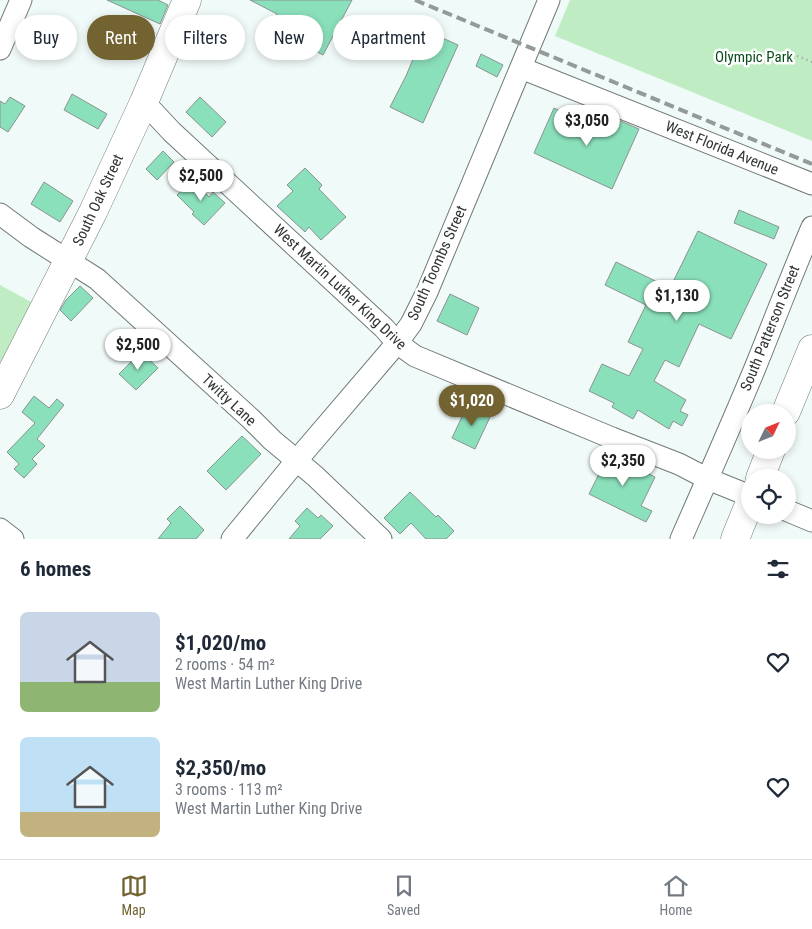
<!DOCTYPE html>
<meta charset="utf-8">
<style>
body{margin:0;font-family:"Roboto Condensed",sans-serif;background:#f2f2f3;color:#1f2937;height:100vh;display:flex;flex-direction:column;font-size:19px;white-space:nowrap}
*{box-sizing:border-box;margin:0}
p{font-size:16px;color:#747a83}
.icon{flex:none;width:28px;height:28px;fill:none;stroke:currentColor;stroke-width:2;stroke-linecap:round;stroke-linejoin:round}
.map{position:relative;height:539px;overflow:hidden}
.panel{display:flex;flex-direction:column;background:#fff;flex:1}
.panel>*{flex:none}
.hud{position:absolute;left:15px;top:15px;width:500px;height:45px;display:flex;gap:10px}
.needle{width:32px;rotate:47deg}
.fabs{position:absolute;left:741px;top:404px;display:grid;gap:10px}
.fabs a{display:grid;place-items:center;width:55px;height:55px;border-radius:50%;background:#fff;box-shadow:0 2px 8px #0003;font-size:25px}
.price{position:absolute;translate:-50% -42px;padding:0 11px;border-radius:18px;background:#fff;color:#222;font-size:16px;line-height:32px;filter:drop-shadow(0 1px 2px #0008)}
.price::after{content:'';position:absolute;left:50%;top:30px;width:15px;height:11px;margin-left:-8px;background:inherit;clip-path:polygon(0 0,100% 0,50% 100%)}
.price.current{background:#726331;color:#fff}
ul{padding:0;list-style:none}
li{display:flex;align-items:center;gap:15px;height:125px;padding:0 20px}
li span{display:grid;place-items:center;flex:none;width:140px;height:100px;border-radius:8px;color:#555}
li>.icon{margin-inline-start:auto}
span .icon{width:60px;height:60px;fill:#fffc;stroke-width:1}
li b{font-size:21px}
h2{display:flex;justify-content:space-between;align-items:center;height:60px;padding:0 20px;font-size:21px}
.tag{padding:0 18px;border-radius:22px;background:#fff;box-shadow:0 2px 8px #0003;font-size:18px;line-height:45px}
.tag.current{background:#726331;color:#fff}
.tabs{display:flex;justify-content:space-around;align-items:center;height:70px;border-top:1px solid #e0e1e3;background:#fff;font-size:14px;color:#747a83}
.tabs a{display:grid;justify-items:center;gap:2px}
.tabs .current{color:#726331}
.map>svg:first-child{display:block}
.green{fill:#c0ecc4}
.building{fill:#8be0bc;stroke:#8b9390}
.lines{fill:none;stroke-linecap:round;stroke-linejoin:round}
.minor-casing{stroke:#717a78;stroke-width:23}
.major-casing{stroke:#717a78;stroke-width:29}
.path{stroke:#9ca3a1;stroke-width:2.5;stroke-dasharray:1 4;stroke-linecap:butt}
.minor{stroke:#fff;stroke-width:21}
.major{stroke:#fff;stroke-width:28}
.rail{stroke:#939a99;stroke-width:4;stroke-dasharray:10 5;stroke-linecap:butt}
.labels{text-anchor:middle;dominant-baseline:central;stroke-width:5;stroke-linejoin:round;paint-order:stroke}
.park-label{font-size:15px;fill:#0b4e1d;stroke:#fff}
.street-label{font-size:15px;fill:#303433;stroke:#fff}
</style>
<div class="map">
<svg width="812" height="539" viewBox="0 0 812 539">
<rect width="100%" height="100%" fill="#f0faf8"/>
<g class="green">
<polygon points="570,0 812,0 812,141 555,36"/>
<polygon points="0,285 33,303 0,367"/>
</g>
<g class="building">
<polygon points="107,0 158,0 168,5 160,24"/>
<polygon points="250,0 352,0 323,55 270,27 277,14"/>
<polygon points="425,30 458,45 423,123 390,107 406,76"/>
<polygon points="481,54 503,65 497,77 476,66"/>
<polygon points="72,94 107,114 98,129 64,110"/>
<polygon points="10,97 25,106 8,132 0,127 0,101 5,104"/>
<polygon points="200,97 226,122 212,137 186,112"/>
<polygon points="554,108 604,132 611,117 639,129 612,189 534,153"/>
<polygon points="163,151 174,162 157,180 146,169"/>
<polygon points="305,168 322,185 319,189 346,217 321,240 309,227 305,232 277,206 293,191 287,185"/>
<polygon points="192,180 209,197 213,192 225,203 204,225 192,214 194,212 177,195"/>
<polygon points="44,182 73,201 60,222 31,204"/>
<polygon points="739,210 779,227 774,239 734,223"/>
<polygon points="698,231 767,264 731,339 699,324 679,367 665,360 654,381 686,400 680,411 688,415 682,426 673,421 669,429 638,410 633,419 612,407 614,403 589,391 602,364 629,376 643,349 628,342 646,305 605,285 616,262 670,288"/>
<polygon points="80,286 93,298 71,321 60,310 66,300"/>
<polygon points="450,294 479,308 467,335 437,321"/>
<polygon points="141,352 158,368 136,390 119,374"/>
<polygon points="34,396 49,408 57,399 64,405 37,439 45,446 32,459 37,464 24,478 14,469 19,464 7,452 35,423 22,412"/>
<polygon points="468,404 491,415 475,449 452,438"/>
<polygon points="242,436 261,454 226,490 207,471"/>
<polygon points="609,454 655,477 641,506 652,511 646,522 589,494"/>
<polygon points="410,492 436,517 438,515 454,531 446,539 426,539 411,523 400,534 384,518"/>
<polygon points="180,506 204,530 196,539 158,539 171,523 167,519"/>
<polygon points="307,508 318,518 321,515 333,526 320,539 289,539 300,526 295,521"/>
</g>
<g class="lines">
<defs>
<g id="minor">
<polyline points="0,49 21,0"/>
<polyline points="521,68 812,184"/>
<polyline points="144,102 172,132 384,328 397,343 415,356 612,438 679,464 708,479 750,496"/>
<polyline points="0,214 31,237 97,279 251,419 272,440 315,476 381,539"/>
<polyline points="788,511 812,521"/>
<polyline points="0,529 13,539"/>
<polyline points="232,539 297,460 397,343 411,324 427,292 549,0"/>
<path d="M 681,539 C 706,482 731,426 755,368 C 774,321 792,274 812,227"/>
</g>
<g id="major">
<polyline points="0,395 93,212 144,102 187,0"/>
<polyline points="786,412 812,349"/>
<polyline points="760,478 771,450"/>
<polyline points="735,539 750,502"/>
</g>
</defs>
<use href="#minor" class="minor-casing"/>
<use href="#major" class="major-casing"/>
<polyline class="path" points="788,52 812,62"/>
<use href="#minor" class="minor"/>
<use href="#major" class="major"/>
<polyline class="rail" points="415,0 812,164"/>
</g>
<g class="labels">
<g class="park-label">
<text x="754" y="57">Olympic Park</text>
</g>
<g class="street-label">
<text transform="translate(722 148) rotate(22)">West Florida Avenue</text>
<text transform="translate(98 200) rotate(-65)">South Oak Street</text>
<text transform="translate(437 263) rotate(-66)">South Toombs Street</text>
<text transform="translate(340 287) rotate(43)">West Martin Luther King Drive</text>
<text transform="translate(770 328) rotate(-68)">South Patterson Street</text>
<text transform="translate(229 400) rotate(43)">Twitty Lane</text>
</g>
</g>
</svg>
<div class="fabs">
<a><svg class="needle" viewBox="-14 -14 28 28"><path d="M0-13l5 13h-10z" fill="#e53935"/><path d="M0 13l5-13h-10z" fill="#747a83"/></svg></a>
<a><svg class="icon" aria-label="locate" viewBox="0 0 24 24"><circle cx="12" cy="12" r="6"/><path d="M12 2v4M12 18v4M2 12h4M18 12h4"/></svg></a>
</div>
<b class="price" style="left:587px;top:147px">$3,050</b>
<b class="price" style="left:201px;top:202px">$2,500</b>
<b class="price" style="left:677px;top:322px">$1,130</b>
<b class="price" style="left:138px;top:371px">$2,500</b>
<b class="price current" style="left:472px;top:427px">$1,020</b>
<b class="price" style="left:623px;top:487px">$2,350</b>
<div class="hud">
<a class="tag">Buy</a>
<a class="tag current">Rent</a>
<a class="tag">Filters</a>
<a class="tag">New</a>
<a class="tag">Apartment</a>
</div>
</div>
<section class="panel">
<h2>6 homes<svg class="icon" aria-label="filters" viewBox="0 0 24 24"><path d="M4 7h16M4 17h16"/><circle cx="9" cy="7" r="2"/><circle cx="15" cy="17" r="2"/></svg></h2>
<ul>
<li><span style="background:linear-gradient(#c9d6e8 70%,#8fb573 0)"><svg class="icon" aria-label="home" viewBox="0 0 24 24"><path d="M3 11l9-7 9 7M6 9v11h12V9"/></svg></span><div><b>$1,020/mo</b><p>2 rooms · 54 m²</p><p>West Martin Luther King Drive</p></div><svg class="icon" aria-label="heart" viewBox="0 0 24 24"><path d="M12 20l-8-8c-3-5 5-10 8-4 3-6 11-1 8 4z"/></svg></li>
<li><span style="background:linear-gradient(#bfe0f5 75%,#c2b280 0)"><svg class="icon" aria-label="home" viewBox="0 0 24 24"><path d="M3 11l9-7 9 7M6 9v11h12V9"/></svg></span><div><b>$2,350/mo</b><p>3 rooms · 113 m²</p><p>West Martin Luther King Drive</p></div><svg class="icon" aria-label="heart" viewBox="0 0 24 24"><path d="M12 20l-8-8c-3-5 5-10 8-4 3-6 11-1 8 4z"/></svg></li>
</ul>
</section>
<nav class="tabs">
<a class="current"><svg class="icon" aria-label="map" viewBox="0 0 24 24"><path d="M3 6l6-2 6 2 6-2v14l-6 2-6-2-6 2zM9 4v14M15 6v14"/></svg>Map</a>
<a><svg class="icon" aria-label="saved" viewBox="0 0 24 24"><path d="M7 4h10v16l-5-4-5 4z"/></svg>Saved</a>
<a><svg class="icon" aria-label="home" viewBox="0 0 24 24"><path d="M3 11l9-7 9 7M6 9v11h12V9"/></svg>Home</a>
</nav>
